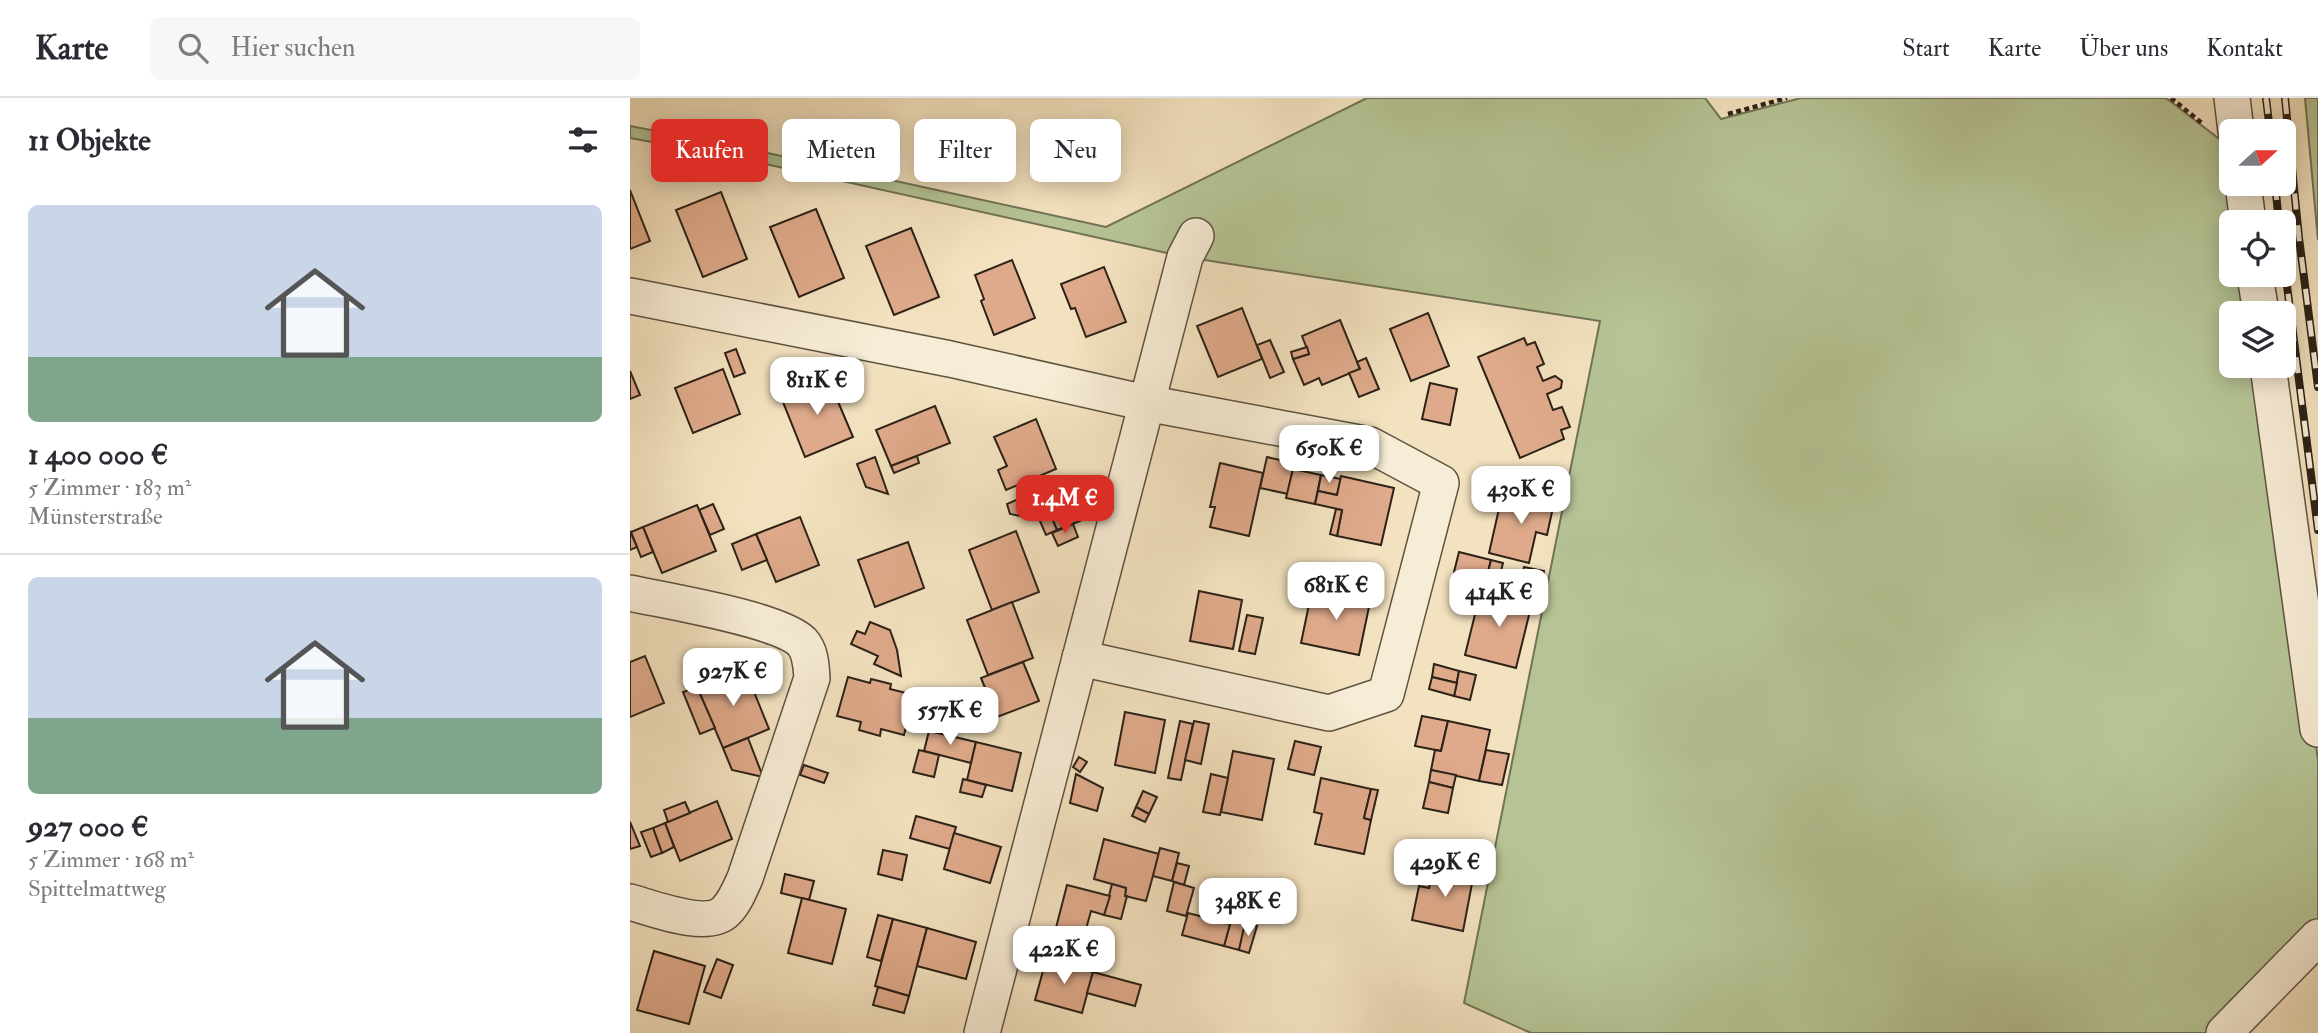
<!DOCTYPE html>
<html lang="de">
<meta charset="utf-8">
<style>
body{margin:0;font-family:"IM FELL Double Pica",serif;background:#f7f7f7;color:#2b2b33;height:100vh;display:flex;flex-direction:column;font-size:26px;white-space:nowrap}
*{box-sizing:border-box;margin:0}
p{font-size:23px;color:#7c7c81}
.icon{flex:none;width:38px;height:38px;fill:none;stroke:currentColor;stroke-width:2;stroke-linecap:round;stroke-linejoin:round}
.map{position:relative;flex:1;overflow:hidden}
.sheet{display:flex;flex-direction:column;background:#fff;width:630px}
.sheet>*{flex:none}
.banner{position:absolute;left:21px;top:21px;width:665px;height:63px;display:flex;gap:14px}
.needle{width:46px;rotate:69deg}
.controls{position:absolute;left:1589px;top:21px;display:grid;gap:14px}
.controls a{display:grid;place-items:center;width:77px;height:77px;border-radius:10px;background:#fff;box-shadow:0 4px 18px #0003;font-size:35px}
.price{position:absolute;translate:-50% -60px;padding:0 16px;border-radius:14px;background:#fff;color:#222;font-size:23px;line-height:46px;filter:drop-shadow(0 2px 4px #0008)}
.price::after{content:'';position:absolute;left:50%;top:42px;width:21px;height:16px;margin-left:-10px;background:inherit;clip-path:polygon(0 0,100% 0,50% 100%)}
.price.on{background:#d93025;color:#fff}
ul{padding:0;list-style:none}
li{display:grid;align-content:center;gap:14px;height:371px;padding:0 28px}
li+li{border-top:2px solid #e1e1e2}
li span{display:grid;place-items:center;height:217px;border-radius:10px;color:#555}
li>.icon{margin-inline-start:auto}
span .icon{width:126px;height:126px;fill:#fffc;stroke-width:1}
li b{font-size:30px}
h2{display:flex;justify-content:space-between;align-items:center;height:84px;padding:0 28px;font-size:30px}
.tag{padding:0 24px;border-radius:10px;background:#fff;box-shadow:0 4px 18px #0003;font-size:24px;line-height:63px}
.tag.on{background:#d93025;color:#fff}
header{display:flex;align-items:center;gap:42px;box-sizing:border-box;height:98px;padding:0 35px;background:#fff;border-bottom:2px solid #e1e1e2}
header strong{font-size:33px}
nav{display:flex;gap:38px;margin-inline-start:auto;font-size:24px}
.search{width:490px;height:63px;background:#f7f7f7;display:flex;align-items:center;gap:18px;box-sizing:border-box;padding:0 24px;border-radius:10px;color:#7c7c81;font-size:26px}
main{display:flex;flex:1;min-height:0}
.map>svg:first-child{display:block}
.green{fill:#b6c495;stroke:#717356;stroke-width:2}
.building{fill:#dfaa8b;stroke:#2c2217;stroke-width:2}
.lines{fill:none;stroke-linecap:round;stroke-linejoin:round}
.minor-casing{stroke:#5e5241;stroke-width:38}
.path{stroke:#2c2217;stroke-width:4.5;stroke-dasharray:5 3.5;stroke-linecap:butt}
.minor{stroke:#f7ecd5;stroke-width:35}
.rail-casing{stroke:#2c2217;stroke-width:8}
.rail{stroke:#f7ecd5;stroke-width:5;stroke-dasharray:16;stroke-linecap:butt}
</style>
<header>
<strong>Karte</strong>
<div class="search"><svg class="icon" aria-label="search" viewBox="0 0 24 24"><circle cx="10" cy="10" r="6"/><path d="M15 15l6 6"/></svg>Hier suchen</div>
<nav><a>Start</a><a>Karte</a><a>Über uns</a><a>Kontakt</a></nav>
</header>
<main>
<section class="sheet">
<h2>11 Objekte<svg class="icon" aria-label="filters" viewBox="0 0 24 24"><path d="M4 7h16M4 17h16"/><circle cx="9" cy="7" r="2"/><circle cx="15" cy="17" r="2"/></svg></h2>
<ul>
<li><span style="background:linear-gradient(#c9d6e8 70%,#7fa58c 0)"><svg class="icon" aria-label="home" viewBox="0 0 24 24"><path d="M3 11l9-7 9 7M6 9v11h12V9"/></svg></span><div><b>1 400 000 €</b><p>5 Zimmer · 183 m²</p><p>Münsterstraße</p></div></li>
<li><span style="background:linear-gradient(#c9d6e8 65%,#7fa58c 0)"><svg class="icon" aria-label="home" viewBox="0 0 24 24"><path d="M3 11l9-7 9 7M6 9v11h12V9"/></svg></span><div><b>927 000 €</b><p>5 Zimmer · 168 m²</p><p>Spittelmattweg</p></div></li>
</ul>
</section>
<div class="map">
<svg width="1688" height="935" viewBox="0 0 1688 935">
<rect width="100%" height="100%" fill="#f3e2bf"/>
<filter id="stains"><feTurbulence type="fractalNoise" baseFrequency=".00286" numOctaves="4"/><feColorMatrix values="0 0 0 0 .2 0 0 0 0 .09 0 0 0 0 .02 0 0 0 .5 -.17"/></filter>
<radialGradient id="worn" r=".72"><stop offset=".6" stop-color="#630" stop-opacity="0"/><stop offset="1" stop-color="#630" stop-opacity=".3"/></radialGradient>
<g class="green">
<polygon points="737,0 1075,0 1091,21 1171,0 1536,0 1601,50 1601,177 1628,177 1635,215 1601,215 1601,268 1643,268 1653,412 1688,662 1688,833 1590,935 901,935 834,905 970,223 555,159 108,60 0,40 0,28 115,50 476,129"/>
<polygon points="1675,0 1688,0 1688,142"/>
</g>
<g class="building">
<polygon points="0,92 20,143 0,151"/>
<polygon points="91,94 117,161 73,179 46,112"/>
<polygon points="186,111 214,180 169,199 140,129"/>
<polygon points="281,130 309,199 264,217 236,148"/>
<polygon points="382,162 405,220 364,237 351,203 354,201 345,177"/>
<polygon points="474,169 496,224 456,239 445,210 441,211 431,186"/>
<polygon points="612,210 632,261 588,279 567,228"/>
<polygon points="798,215 819,268 781,283 760,231"/>
<polygon points="710,222 730,271 692,287 689,280 674,287 663,261 679,256 672,238"/>
<polygon points="894,240 897,247 905,244 914,266 907,269 913,283 925,278 932,283 931,290 917,296 923,312 932,309 940,329 931,332 934,341 890,360 848,259"/>
<polygon points="640,242 654,274 640,280 627,247"/>
<polygon points="677,249 679,256 663,261 661,254"/>
<polygon points="106,251 115,275 104,279 95,255"/>
<polygon points="736,260 749,291 729,299 719,275 730,271 727,264"/>
<polygon points="93,271 110,316 63,335 45,290"/>
<polygon points="0,273 10,297 0,301"/>
<polygon points="198,280 223,339 175,359 151,299"/>
<polygon points="800,285 827,291 820,327 792,321"/>
<polygon points="305,308 320,345 261,368 246,332"/>
<polygon points="406,321 426,371 376,392 368,372 377,368 364,339"/>
<polygon points="287,358 289,365 264,375 261,368"/>
<polygon points="245,359 258,396 236,389 227,366"/>
<polygon points="637,359 664,365 658,396 630,390"/>
<polygon points="590,365 633,375 619,438 580,429 585,409 580,409"/>
<polygon points="663,371 691,377 685,406 656,400"/>
<polygon points="691,377 711,381 707,397 688,393"/>
<polygon points="711,378 764,390 751,447 707,438 712,412 685,406 688,393 707,397"/>
<polygon points="441,384 447,396 424,407 418,394"/>
<polygon points="875,388 893,393 890,407 871,402"/>
<polygon points="893,393 925,400 917,437 906,434 899,465 859,455 871,402 890,407"/>
<polygon points="439,399 450,423 427,432 417,409"/>
<polygon points="391,400 397,415 390,418 380,416 377,406"/>
<polygon points="83,406 94,431 80,437 69,412"/>
<polygon points="67,407 86,453 32,475 13,429"/>
<polygon points="417,409 427,432 416,437 406,414"/>
<polygon points="706,411 712,412 707,438 700,436"/>
<polygon points="170,419 189,467 146,484 126,436"/>
<polygon points="443,426 448,439 428,448 422,435"/>
<polygon points="13,429 23,454 11,459 1,434"/>
<polygon points="0,433 7,449 0,452"/>
<polygon points="386,433 409,494 362,512 339,452"/>
<polygon points="126,436 137,462 112,472 102,446"/>
<polygon points="278,444 294,490 245,509 228,462"/>
<polygon points="829,454 861,462 856,482 824,474"/>
<polygon points="861,462 873,465 868,485 856,482"/>
<polygon points="894,469 914,473 910,492 890,488"/>
<polygon points="682,492 740,504 729,557 671,545"/>
<polygon points="851,492 902,505 886,570 835,557"/>
<polygon points="569,493 612,502 603,551 560,543"/>
<polygon points="382,504 403,560 358,577 337,522"/>
<polygon points="617,517 633,520 625,556 609,553"/>
<polygon points="240,524 260,532 267,552 271,578 244,566 248,558 221,546 227,533 235,536"/>
<polygon points="15,558 34,605 0,619 0,564"/>
<polygon points="95,559 101,574 72,586 65,571"/>
<polygon points="393,564 409,603 367,619 351,580"/>
<polygon points="804,566 829,573 827,585 802,579"/>
<polygon points="114,569 139,631 93,650 67,589"/>
<polygon points="829,573 846,577 840,602 824,598"/>
<polygon points="218,579 240,585 241,581 261,586 260,591 284,597 274,637 251,631 250,638 229,632 231,624 207,618"/>
<polygon points="802,579 827,585 824,598 799,591"/>
<polygon points="67,589 85,630 70,636 53,594"/>
<polygon points="495,614 535,622 525,675 485,667"/>
<polygon points="792,618 818,623 811,653 785,648"/>
<polygon points="550,623 563,626 551,682 538,680"/>
<polygon points="564,623 579,626 571,666 555,662"/>
<polygon points="818,623 860,632 849,683 801,672 805,652 811,653"/>
<polygon points="299,633 346,644 341,665 294,653"/>
<polygon points="118,640 133,679 102,672 93,650"/>
<polygon points="665,643 691,649 684,677 658,671"/>
<polygon points="346,644 391,655 382,693 337,682"/>
<polygon points="289,652 309,657 304,679 283,674"/>
<polygon points="856,652 879,656 872,687 849,683"/>
<polygon points="603,653 644,661 632,722 591,714"/>
<polygon points="449,659 457,664 450,674 443,669"/>
<polygon points="174,667 198,675 194,685 170,677"/>
<polygon points="801,672 826,677 823,690 799,684"/>
<polygon points="446,676 473,690 467,713 440,705"/>
<polygon points="581,676 598,680 590,717 573,714"/>
<polygon points="691,680 741,691 734,720 741,722 734,756 685,746 692,716 684,714"/>
<polygon points="333,681 356,687 352,699 330,694"/>
<polygon points="799,684 823,690 818,715 793,710"/>
<polygon points="741,691 748,692 741,722 734,720"/>
<polygon points="513,693 527,699 519,716 506,709"/>
<polygon points="87,703 102,741 50,763 35,725"/>
<polygon points="55,704 60,715 38,724 34,712"/>
<polygon points="506,709 519,716 515,724 502,718"/>
<polygon points="286,718 326,729 320,751 280,740"/>
<polygon points="0,724 10,748 0,751"/>
<polygon points="35,725 44,749 32,755 23,730"/>
<polygon points="23,730 32,755 21,759 11,734"/>
<polygon points="324,735 371,749 360,785 314,771"/>
<polygon points="474,741 529,756 516,803 495,798 496,790 464,781"/>
<polygon points="530,750 549,755 542,783 523,778"/>
<polygon points="253,752 277,757 272,782 248,776"/>
<polygon points="547,765 559,768 554,787 542,783"/>
<polygon points="804,767 844,775 833,833 782,822 789,788 799,790"/>
<polygon points="155,776 184,783 179,802 151,795"/>
<polygon points="544,784 564,790 556,818 537,813"/>
<polygon points="482,786 496,790 495,798 497,798 491,821 474,817"/>
<polygon points="437,787 480,798 474,817 461,813 448,860 420,853"/>
<polygon points="172,800 216,811 202,866 158,855"/>
<polygon points="607,801 621,805 609,852 594,848"/>
<polygon points="558,815 600,826 594,848 552,837"/>
<polygon points="248,817 263,821 251,863 237,859"/>
<polygon points="263,821 297,830 279,898 245,888"/>
<polygon points="615,825 627,828 619,855 609,852"/>
<polygon points="297,830 346,844 336,881 287,868"/>
<polygon points="454,839 468,842 462,864 448,860"/>
<polygon points="24,853 75,868 59,926 7,912"/>
<polygon points="87,861 103,867 91,900 74,894"/>
<polygon points="416,862 463,874 452,915 405,902"/>
<polygon points="463,874 511,887 505,908 457,895"/>
<polygon points="248,889 279,898 274,915 243,907"/>
</g>
<g class="lines">
<defs>
<g id="minor">
<polyline points="1602,0 1606,33"/>
<polyline points="1613,86 1618,124"/>
<polyline points="1625,177 1631,215"/>
<polyline points="0,198 320,261 516,305 740,347 811,385 756,596 699,615 450,560"/>
<polyline points="1638,268 1688,631"/>
<path d="M 0,495 C 36,503 149,521 172,544 C 181,554 181,568 182,580 L 115,780 C 110,791 105,804 96,813 C 78,832 22,810 0,804"/>
<polyline points="352,935 555,159 566,138"/>
<polyline points="1594,935 1688,839"/>
</g>
</defs>
<use href="#minor" class="minor-casing"/>
<g class="path">
<polyline points="1541,0 1573,26"/>
<polyline points="1098,16 1157,0"/>
</g>
<use href="#minor" class="minor"/>
<defs>
<g id="rail">
<polyline points="1636,0 1640,33"/>
<polyline points="1655,0 1669,140 1688,289"/>
<polyline points="1645,86 1649,124"/>
<polyline points="1654,164 1688,432"/>
</g>
</defs>
<use href="#rail" class="rail-casing"/>
<use href="#rail" class="rail"/>
</g>
<rect width="100%" height="100%" filter="url(#stains)"/>
<rect width="100%" height="100%" fill="url(#worn)"/>
</svg>
<div class="controls">
<a><svg class="needle" viewBox="-14 -14 28 28"><path d="M0-13l5 13h-10z" fill="#e53935"/><path d="M0 13l5-13h-10z" fill="#7c7c81"/></svg></a>
<a><svg class="icon" aria-label="locate" viewBox="0 0 24 24"><circle cx="12" cy="12" r="6"/><path d="M12 2v4M12 18v4M2 12h4M18 12h4"/></svg></a>
<a><svg class="icon" aria-label="layers" viewBox="0 0 24 24"><path d="M12 4l9 5-9 5-9-5zM3 14l9 5 9-5"/></svg></a>
</div>
<b class="price" style="left:187px;top:319px">811K €</b>
<b class="price" style="left:699px;top:387px">650K €</b>
<b class="price" style="left:891px;top:428px">430K €</b>
<b class="price on" style="left:435px;top:437px">1.4M €</b>
<b class="price" style="left:706px;top:524px">681K €</b>
<b class="price" style="left:869px;top:531px">414K €</b>
<b class="price" style="left:103px;top:610px">927K €</b>
<b class="price" style="left:320px;top:649px">557K €</b>
<b class="price" style="left:815px;top:801px">429K €</b>
<b class="price" style="left:618px;top:840px">348K €</b>
<b class="price" style="left:434px;top:888px">422K €</b>
<div class="banner">
<a class="tag on">Kaufen</a>
<a class="tag">Mieten</a>
<a class="tag">Filter</a>
<a class="tag">Neu</a>
</div>
</div>
</main>
